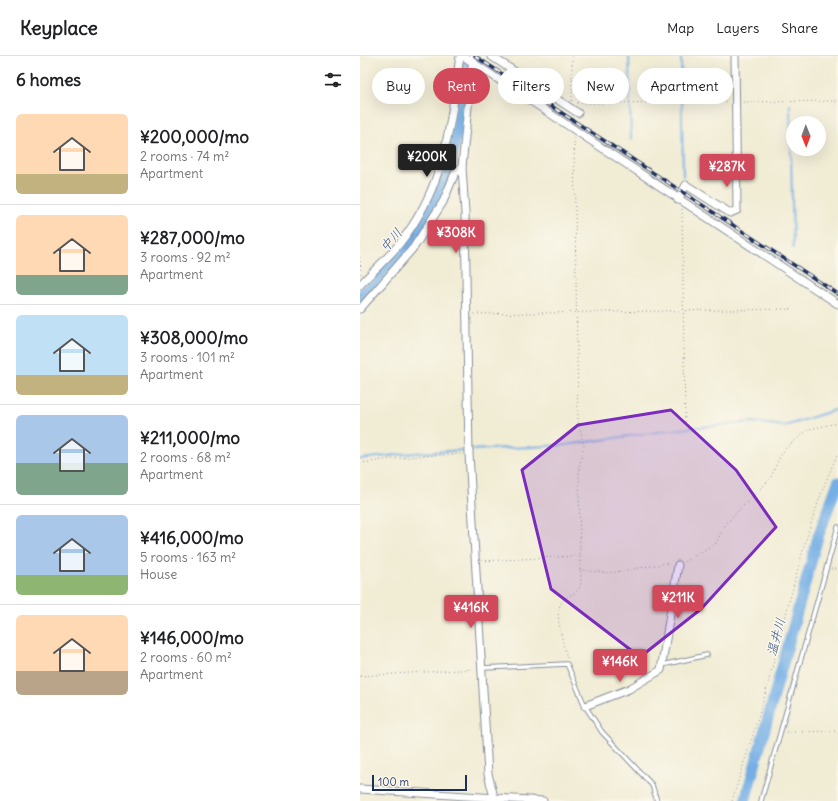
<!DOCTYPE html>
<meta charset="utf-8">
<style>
body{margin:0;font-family:Delius,"Klee One",sans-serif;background:#f6f6f6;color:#202124;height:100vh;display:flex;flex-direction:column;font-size:15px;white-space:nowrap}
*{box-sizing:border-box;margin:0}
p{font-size:13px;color:#757577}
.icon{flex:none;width:22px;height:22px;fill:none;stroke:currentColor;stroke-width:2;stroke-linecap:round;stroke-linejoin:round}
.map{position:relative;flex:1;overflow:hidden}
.side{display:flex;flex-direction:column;background:#fff;width:360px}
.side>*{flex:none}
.banner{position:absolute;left:12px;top:12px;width:380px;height:36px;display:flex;gap:8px}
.needle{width:26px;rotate:179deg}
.buttons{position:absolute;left:426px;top:60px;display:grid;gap:8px}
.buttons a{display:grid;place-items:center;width:40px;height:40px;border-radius:50%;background:#fff;box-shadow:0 4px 16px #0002;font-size:20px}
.scale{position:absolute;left:12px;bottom:10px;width:95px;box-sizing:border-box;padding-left:4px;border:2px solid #1b2f5e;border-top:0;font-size:11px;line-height:14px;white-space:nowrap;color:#1b2f5e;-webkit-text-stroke:3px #fbf7ec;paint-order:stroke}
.price{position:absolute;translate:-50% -34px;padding:0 9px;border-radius:4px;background:#d1495b;color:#fff;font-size:13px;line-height:26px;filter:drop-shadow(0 1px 2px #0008)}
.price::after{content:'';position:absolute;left:50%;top:24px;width:12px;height:9px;margin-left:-6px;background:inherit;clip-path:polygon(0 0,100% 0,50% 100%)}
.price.current{background:#222;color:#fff}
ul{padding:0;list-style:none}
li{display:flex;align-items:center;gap:12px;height:100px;padding:0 16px}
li+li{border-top:1px solid #e0e0e0}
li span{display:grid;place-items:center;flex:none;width:112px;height:80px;border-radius:6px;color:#555}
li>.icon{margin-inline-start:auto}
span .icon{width:48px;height:48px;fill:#fffc;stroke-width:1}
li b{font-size:17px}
h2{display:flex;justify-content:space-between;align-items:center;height:48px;padding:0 16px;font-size:17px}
.chip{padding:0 14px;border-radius:18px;background:#fff;box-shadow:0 4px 16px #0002;font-size:14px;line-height:36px}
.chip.current{background:#d1495b;color:#fff}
header{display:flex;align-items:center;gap:24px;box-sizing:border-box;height:56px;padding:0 20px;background:#fff;border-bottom:1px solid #e0e0e0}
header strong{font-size:19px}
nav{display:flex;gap:22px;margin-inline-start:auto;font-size:14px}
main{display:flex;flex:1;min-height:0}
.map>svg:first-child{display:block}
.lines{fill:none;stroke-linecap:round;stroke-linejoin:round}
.stream{stroke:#75afe5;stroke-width:2}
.river{stroke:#75afe5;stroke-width:11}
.lane-casing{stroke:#868e99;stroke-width:5.5}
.street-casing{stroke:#868e99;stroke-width:9}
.path{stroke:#868e99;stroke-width:1;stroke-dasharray:1 3;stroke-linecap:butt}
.lane{stroke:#fff;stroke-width:3.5}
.street{stroke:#fff;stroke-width:7}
.rail-casing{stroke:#1b2f5e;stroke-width:3.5}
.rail{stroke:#fbf7ec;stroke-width:2;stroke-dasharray:6;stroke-linecap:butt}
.marked{fill:#7b2cbf;fill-opacity:0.2;stroke:#7b2cbf;stroke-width:3;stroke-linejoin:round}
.labels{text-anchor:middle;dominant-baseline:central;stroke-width:3;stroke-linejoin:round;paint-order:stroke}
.water-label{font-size:13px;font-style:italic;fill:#365586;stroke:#fbf7ec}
</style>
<header>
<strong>Keyplace</strong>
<nav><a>Map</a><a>Layers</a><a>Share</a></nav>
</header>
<main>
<section class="side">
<h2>6 homes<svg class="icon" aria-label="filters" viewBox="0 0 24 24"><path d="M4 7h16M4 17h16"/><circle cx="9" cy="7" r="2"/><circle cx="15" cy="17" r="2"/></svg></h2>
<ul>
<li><span style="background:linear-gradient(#ffd9b3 75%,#c2b280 0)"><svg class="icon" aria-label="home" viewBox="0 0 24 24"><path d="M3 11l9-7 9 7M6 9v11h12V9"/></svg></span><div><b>¥200,000/mo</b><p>2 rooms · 74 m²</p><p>Apartment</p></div></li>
<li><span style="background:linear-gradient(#ffd9b3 75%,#7fa58c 0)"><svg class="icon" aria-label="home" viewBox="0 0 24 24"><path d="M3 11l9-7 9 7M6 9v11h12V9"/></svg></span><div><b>¥287,000/mo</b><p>3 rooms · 92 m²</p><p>Apartment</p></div></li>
<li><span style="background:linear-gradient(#bfe0f5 75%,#c2b280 0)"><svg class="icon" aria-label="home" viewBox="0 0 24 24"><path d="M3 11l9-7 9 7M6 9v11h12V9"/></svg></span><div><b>¥308,000/mo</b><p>3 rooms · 101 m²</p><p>Apartment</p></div></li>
<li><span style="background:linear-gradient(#a9c7e8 60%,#7fa58c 0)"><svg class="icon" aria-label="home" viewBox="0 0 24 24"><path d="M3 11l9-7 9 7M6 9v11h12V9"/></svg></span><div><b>¥211,000/mo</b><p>2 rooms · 68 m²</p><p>Apartment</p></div></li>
<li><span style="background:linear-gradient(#a9c7e8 75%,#8fb573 0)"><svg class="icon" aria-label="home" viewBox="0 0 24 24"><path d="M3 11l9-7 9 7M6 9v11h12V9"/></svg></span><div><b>¥416,000/mo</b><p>5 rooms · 163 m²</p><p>House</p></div></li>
<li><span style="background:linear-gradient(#ffd9b3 70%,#b9a48a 0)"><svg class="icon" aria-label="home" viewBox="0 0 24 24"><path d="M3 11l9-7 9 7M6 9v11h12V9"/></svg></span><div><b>¥146,000/mo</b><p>2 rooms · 60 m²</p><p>Apartment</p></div></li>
</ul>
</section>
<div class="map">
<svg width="478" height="745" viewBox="0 0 478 745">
<rect width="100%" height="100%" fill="#fbf7ec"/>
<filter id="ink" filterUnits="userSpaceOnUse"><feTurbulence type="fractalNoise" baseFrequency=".025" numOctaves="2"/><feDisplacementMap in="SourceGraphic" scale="8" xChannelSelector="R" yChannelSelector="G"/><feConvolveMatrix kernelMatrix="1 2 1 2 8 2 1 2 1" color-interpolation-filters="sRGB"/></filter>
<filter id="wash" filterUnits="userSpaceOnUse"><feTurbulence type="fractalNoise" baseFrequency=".012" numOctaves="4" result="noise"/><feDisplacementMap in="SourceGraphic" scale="16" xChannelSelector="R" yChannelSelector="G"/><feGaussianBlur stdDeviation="0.9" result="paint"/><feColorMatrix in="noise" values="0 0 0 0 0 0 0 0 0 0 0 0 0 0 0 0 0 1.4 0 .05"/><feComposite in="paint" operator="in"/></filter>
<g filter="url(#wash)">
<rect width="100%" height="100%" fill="#f1ecd4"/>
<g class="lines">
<g class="stream">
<polyline points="269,0 271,84"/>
<polyline points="321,0 323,120"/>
<polyline points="430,49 433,192"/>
<polyline points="111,394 206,389 311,374 393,366 425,370 478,353"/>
<polyline points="0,403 55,397 107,394"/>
</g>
<g class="river">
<polyline points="0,241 48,187 63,168 83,127 90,108 97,75 107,0"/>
<polyline points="385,745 458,481 478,426"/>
</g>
</g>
</g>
<g filter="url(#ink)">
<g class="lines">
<defs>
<g id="lane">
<polyline points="302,609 347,599"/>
<polyline points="122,612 207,608 225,650 242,676 292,729 297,745"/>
<polyline points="401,745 478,471"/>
</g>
<g id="street">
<polyline points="103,0 478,248"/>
<polyline points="113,0 102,111 105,157 109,398 128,718 135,745"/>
<polyline points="131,0 218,57"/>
<polyline points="318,144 326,129 370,157 377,154 375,0"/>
<path d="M 0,229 C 13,215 28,202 40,187 C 86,129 90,69 100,0"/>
<polyline points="0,253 54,191 83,146 95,117 102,111"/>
<polyline points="225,650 269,633 301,614 318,509"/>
<polyline points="0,733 183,745"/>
</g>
</defs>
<use href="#lane" class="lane-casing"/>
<use href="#street" class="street-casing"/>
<g class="path">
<polyline points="212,0 212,45"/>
<polyline points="383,46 478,45"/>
<polyline points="217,47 369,46"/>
<polyline points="214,82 218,364 224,390 219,412 220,514 250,517 308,507"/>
<polyline points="322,153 325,368"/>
<polyline points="0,201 1,219"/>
<polyline points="114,258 431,253"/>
<polyline points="0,407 58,400 103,398"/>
<polyline points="122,505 218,500"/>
<polyline points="324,506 356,487 366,467 410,423 420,400 426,392 449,373 478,367"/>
<polyline points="471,513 478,513"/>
<path d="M 207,602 C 204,590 196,564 199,552 C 205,533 226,544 220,514"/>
<polyline points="0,620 115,613"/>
<polyline points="426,676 478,675"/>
<path d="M 372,745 C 386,700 401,655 413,609 C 432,538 447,464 478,397"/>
</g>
<use href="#lane" class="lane"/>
<use href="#street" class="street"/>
<defs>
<polyline id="rail" points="115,0 478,238"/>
</defs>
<use href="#rail" class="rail-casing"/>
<use href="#rail" class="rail"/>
</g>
</g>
<path class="marked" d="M 311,354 L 376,414 L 416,471 L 341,553 L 280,601 L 191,533 L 162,414 L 218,369 Z"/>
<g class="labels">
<g class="water-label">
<text transform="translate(31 184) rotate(-50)">中川</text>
<text transform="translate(416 581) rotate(-75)">温井川</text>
</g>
</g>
</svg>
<div class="buttons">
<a><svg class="needle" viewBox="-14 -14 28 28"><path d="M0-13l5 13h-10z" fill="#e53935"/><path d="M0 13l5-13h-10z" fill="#757577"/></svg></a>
</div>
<div class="scale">100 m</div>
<b class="price current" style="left:67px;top:122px">¥200K</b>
<b class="price" style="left:367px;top:132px">¥287K</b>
<b class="price" style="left:96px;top:198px">¥308K</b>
<b class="price" style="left:318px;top:563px">¥211K</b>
<b class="price" style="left:111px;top:573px">¥416K</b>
<b class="price" style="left:260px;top:627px">¥146K</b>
<div class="banner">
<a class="chip">Buy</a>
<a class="chip current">Rent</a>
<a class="chip">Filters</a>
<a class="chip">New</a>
<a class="chip">Apartment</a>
</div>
</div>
</main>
